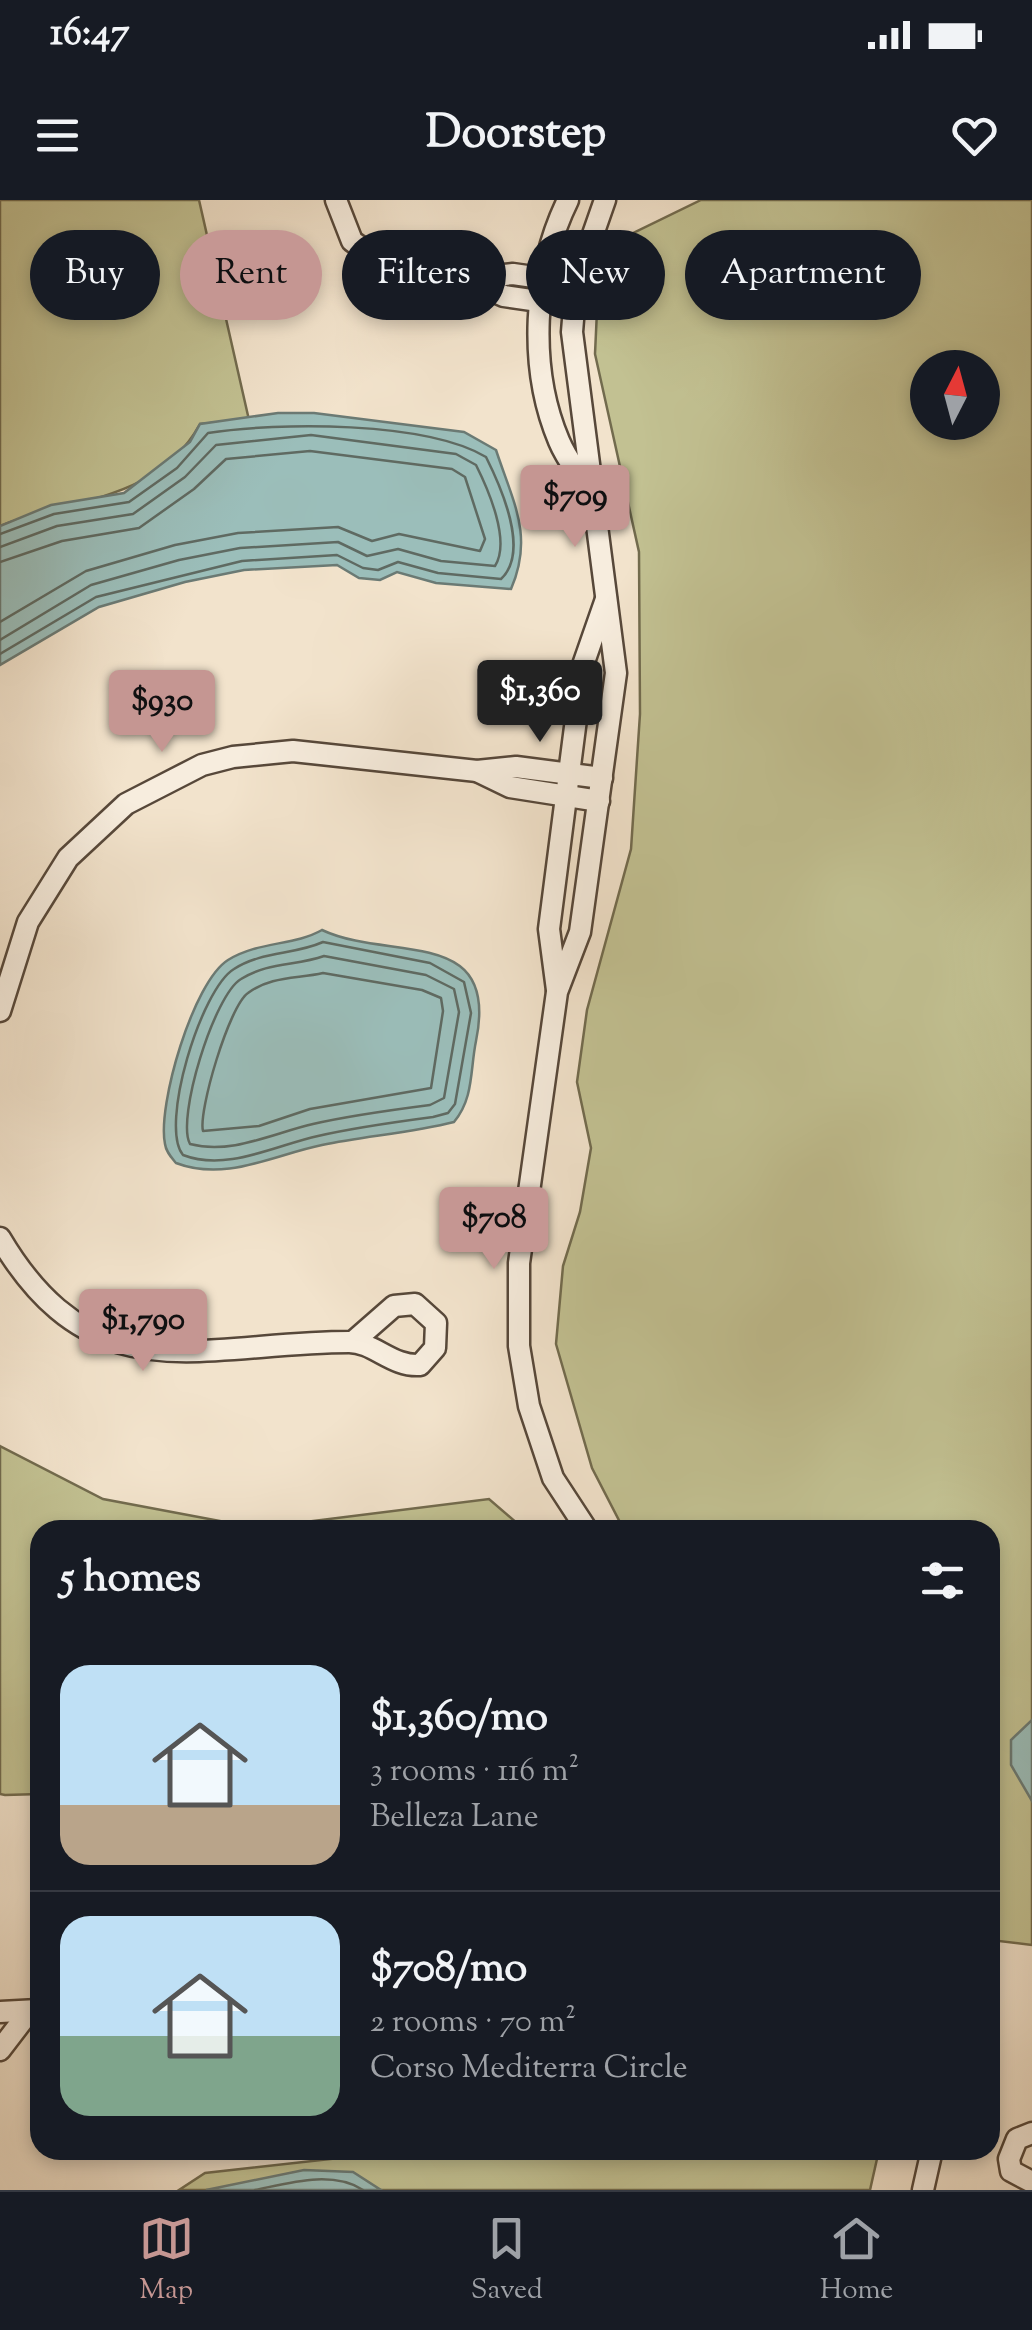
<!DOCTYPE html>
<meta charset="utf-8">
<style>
body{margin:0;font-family:"Sorts Mill Goudy",serif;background:#242831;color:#f1f3f6;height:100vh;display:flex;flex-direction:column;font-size:38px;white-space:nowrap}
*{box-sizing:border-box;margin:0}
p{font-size:32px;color:#9ea1a6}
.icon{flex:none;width:55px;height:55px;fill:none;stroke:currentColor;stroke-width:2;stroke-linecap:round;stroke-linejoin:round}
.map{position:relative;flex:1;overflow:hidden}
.side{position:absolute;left:30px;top:1320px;width:970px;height:640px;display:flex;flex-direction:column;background:#171b24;border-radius:30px;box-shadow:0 5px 15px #0003}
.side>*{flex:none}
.banner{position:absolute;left:30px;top:30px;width:972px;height:90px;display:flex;gap:20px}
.needle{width:65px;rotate:6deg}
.controls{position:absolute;left:910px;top:150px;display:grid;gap:20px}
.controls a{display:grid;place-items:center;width:90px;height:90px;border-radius:50%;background:#171b24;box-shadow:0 5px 15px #0003;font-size:50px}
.price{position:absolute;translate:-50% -85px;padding:0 22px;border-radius:10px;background:#c59692;color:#111;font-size:32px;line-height:65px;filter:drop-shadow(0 2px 5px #0008)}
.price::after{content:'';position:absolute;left:50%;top:60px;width:30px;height:22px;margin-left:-15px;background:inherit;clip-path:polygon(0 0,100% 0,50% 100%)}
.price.active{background:#222;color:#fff}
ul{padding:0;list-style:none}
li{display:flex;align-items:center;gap:30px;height:250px;padding:0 30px}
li+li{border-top:2px solid #363941}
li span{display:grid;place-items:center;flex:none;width:280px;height:200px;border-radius:30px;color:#555}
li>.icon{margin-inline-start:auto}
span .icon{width:120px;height:120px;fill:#fffc;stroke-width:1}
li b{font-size:42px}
h2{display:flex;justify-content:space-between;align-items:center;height:120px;padding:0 30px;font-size:42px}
.chip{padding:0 35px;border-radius:45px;background:#171b24;box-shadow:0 5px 15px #0003;font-size:35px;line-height:90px}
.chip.active{background:#c59692;color:#111}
.status{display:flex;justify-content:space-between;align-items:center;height:70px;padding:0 50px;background:#171b24;direction:ltr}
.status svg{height:28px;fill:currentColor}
header{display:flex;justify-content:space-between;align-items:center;height:130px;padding:0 30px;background:#171b24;font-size:45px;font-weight:700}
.menu{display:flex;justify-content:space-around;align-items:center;height:140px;border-top:2px solid #363941;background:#171b24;font-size:28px;color:#9ea1a6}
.menu a{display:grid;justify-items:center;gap:5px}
.menu .active{color:#c59692}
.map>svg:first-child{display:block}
.green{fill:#c2c192;stroke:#726b4e;stroke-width:2.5;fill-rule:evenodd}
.water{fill:#9bbeba;stroke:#6b7a74;stroke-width:2.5}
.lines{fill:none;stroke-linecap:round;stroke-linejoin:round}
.shore{stroke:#5f6a62;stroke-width:2.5}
.minor-casing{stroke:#57483a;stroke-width:25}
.minor{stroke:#f7edde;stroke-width:20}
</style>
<div class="status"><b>16:47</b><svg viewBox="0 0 49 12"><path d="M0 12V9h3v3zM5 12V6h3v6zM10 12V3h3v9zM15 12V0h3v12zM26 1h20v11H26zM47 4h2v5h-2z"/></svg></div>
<header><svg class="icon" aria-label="menu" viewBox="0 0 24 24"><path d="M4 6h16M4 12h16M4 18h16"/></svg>Doorstep<svg class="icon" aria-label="heart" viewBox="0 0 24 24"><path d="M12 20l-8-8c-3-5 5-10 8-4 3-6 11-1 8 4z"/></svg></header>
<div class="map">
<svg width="1032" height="1990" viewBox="0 0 1032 1990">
<rect width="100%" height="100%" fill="#f2e3cc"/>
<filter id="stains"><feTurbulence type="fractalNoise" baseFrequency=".002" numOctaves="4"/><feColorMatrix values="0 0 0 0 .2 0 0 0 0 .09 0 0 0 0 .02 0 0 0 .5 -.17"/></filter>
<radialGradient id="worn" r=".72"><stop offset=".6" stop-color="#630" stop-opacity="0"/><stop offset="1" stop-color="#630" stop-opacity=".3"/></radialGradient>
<g class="green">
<path d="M 0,0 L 199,0 L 249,220 L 200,224 C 156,303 73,297 0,326 Z"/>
<path d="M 701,0 L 1032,0 L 1032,1745 L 990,1740 L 990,1330 L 624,1330 L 592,1268 L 556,1144 L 563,1066 L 580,1012 L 591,948 L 577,882 L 587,810 L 631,649 L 640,514 L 639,352 L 595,154 L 598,89 L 619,40 ZM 928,168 L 982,168 L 982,222 L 928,222 Z"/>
<polygon points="0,1246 103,1299 257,1328 489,1299 525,1330 40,1330 40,1594 5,1595 0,1594"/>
<polygon points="411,1950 879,1950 870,1990 179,1990 205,1973"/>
</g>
<g class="water">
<path d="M 278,213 L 314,213 L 464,232 L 496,250 C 513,302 534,336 511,389 L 436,383 L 397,372 L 380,380 L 359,378 L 337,365 L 244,370 L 185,382 L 99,407 L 0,465 L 0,326 L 51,305 L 124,293 L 190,242 L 200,224 Z"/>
<path d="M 322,730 C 390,762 500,725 476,841 C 470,870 474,898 454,922 C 411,933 365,936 322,945 C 273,955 226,982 176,963 C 171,957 166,952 165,944 C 157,906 193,782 228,760 C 259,741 294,746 322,730 Z"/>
<polygon points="1032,1520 1032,1601 1011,1565 1011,1540"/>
<polygon points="304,1970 353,1972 381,1990 206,1990"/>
</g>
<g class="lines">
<g class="shore">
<path d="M 0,334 L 54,314 L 129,302 L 177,268 L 208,233 C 278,222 426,221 486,257 C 501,287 530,352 501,379 L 438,373 L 398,362 L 378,370 L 363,368 L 337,355 L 242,361 L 96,397 L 0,454"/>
<path d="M 0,347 L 57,326 L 133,314 L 185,277 L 216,245 L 311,235 L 456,254 L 476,265 C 488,289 511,341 495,366 L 441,361 L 398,349 L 367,356 L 338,342 L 240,348 L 179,360 L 91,385 L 0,440"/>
<polyline points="0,362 62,341 139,328 194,289 226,259 310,251 452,269 465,277 485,339 480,351 399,334 372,341 338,327 238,333 175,345 86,371 0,422"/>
<path d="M 323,742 L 430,763 L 464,782 L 471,813 L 455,904 L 448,913 L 433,917 C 395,922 357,927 318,936 C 276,945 227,972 183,955 C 159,926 201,789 234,769 C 262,751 294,755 323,742 Z"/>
<path d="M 324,756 L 426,775 L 454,789 L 459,812 L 444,898 L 430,905 C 391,910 352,915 313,924 C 273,933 232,955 190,944 C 176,919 214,795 241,779 C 268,762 296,766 324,756 Z"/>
<path d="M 323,773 L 422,790 L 441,798 L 443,811 L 431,888 L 310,909 L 259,926 L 203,931 C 198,912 229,806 248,793 C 271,776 297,779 323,773 Z"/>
<path d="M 255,1990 C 289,1983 332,1970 363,1990"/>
</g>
<defs>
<g id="minor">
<polyline points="336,0 352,41 388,67 466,79 504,96 573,106"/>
<path d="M 568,0 C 533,71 528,168 559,241 C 566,258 578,273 587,288"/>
<polyline points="468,79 513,74 576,83"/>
<polyline points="479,572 510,587 599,601"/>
<polyline points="557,790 549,729 583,465 606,399"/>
<polyline points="0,811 28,722 68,658 126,604 202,565 233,557 293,551 477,571 516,567 602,578"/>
<path d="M 0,1038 C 94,1197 203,1142 349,1142 C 374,1142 392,1167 420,1165 L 435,1148 L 436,1123 L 415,1104 L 394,1106 L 354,1141"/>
<polyline points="587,1330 553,1278 529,1206 519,1146 519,1063 557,792 580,732 616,473 572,132 576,83 605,0"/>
<polyline points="0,1812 38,1810"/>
<polyline points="0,1850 29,1812"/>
<polyline points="1032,1933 1017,1939 1009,1959 1011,1971 1032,1982"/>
<polyline points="923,1990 932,1950"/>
</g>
</defs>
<use href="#minor" class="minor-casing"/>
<use href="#minor" class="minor"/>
</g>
<rect width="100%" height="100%" filter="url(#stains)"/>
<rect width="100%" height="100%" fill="url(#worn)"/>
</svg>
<div class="controls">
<a><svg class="needle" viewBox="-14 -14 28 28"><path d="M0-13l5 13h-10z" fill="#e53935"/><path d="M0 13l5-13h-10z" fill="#9ea1a6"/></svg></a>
</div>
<b class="price" style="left:575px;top:350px">$709</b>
<b class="price active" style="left:540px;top:545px">$1,360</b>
<b class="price" style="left:162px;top:555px">$930</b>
<b class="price" style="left:494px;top:1072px">$708</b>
<b class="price" style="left:143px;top:1174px">$1,790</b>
<div class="banner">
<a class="chip">Buy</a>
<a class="chip active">Rent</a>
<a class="chip">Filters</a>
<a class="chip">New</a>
<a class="chip">Apartment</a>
</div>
<section class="side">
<h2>5 homes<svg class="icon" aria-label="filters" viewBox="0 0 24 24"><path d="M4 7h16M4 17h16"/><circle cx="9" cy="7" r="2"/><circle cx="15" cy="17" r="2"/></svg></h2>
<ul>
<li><span style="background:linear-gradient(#bfe0f5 70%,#b9a48a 0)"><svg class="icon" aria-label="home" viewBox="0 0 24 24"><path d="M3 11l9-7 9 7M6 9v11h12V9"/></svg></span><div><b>$1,360/mo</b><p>3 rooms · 116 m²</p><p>Belleza Lane</p></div></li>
<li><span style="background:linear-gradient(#bfe0f5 60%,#7fa58c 0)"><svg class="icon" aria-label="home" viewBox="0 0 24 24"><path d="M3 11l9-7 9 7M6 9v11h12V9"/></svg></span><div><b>$708/mo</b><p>2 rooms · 70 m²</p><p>Corso Mediterra Circle</p></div></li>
</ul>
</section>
</div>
<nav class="menu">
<a class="active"><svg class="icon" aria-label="map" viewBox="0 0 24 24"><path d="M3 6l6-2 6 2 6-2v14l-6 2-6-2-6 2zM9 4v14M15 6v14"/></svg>Map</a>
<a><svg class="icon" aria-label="saved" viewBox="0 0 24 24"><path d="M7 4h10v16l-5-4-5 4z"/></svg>Saved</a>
<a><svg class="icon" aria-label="home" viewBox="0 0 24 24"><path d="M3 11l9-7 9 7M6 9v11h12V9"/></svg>Home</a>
</nav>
